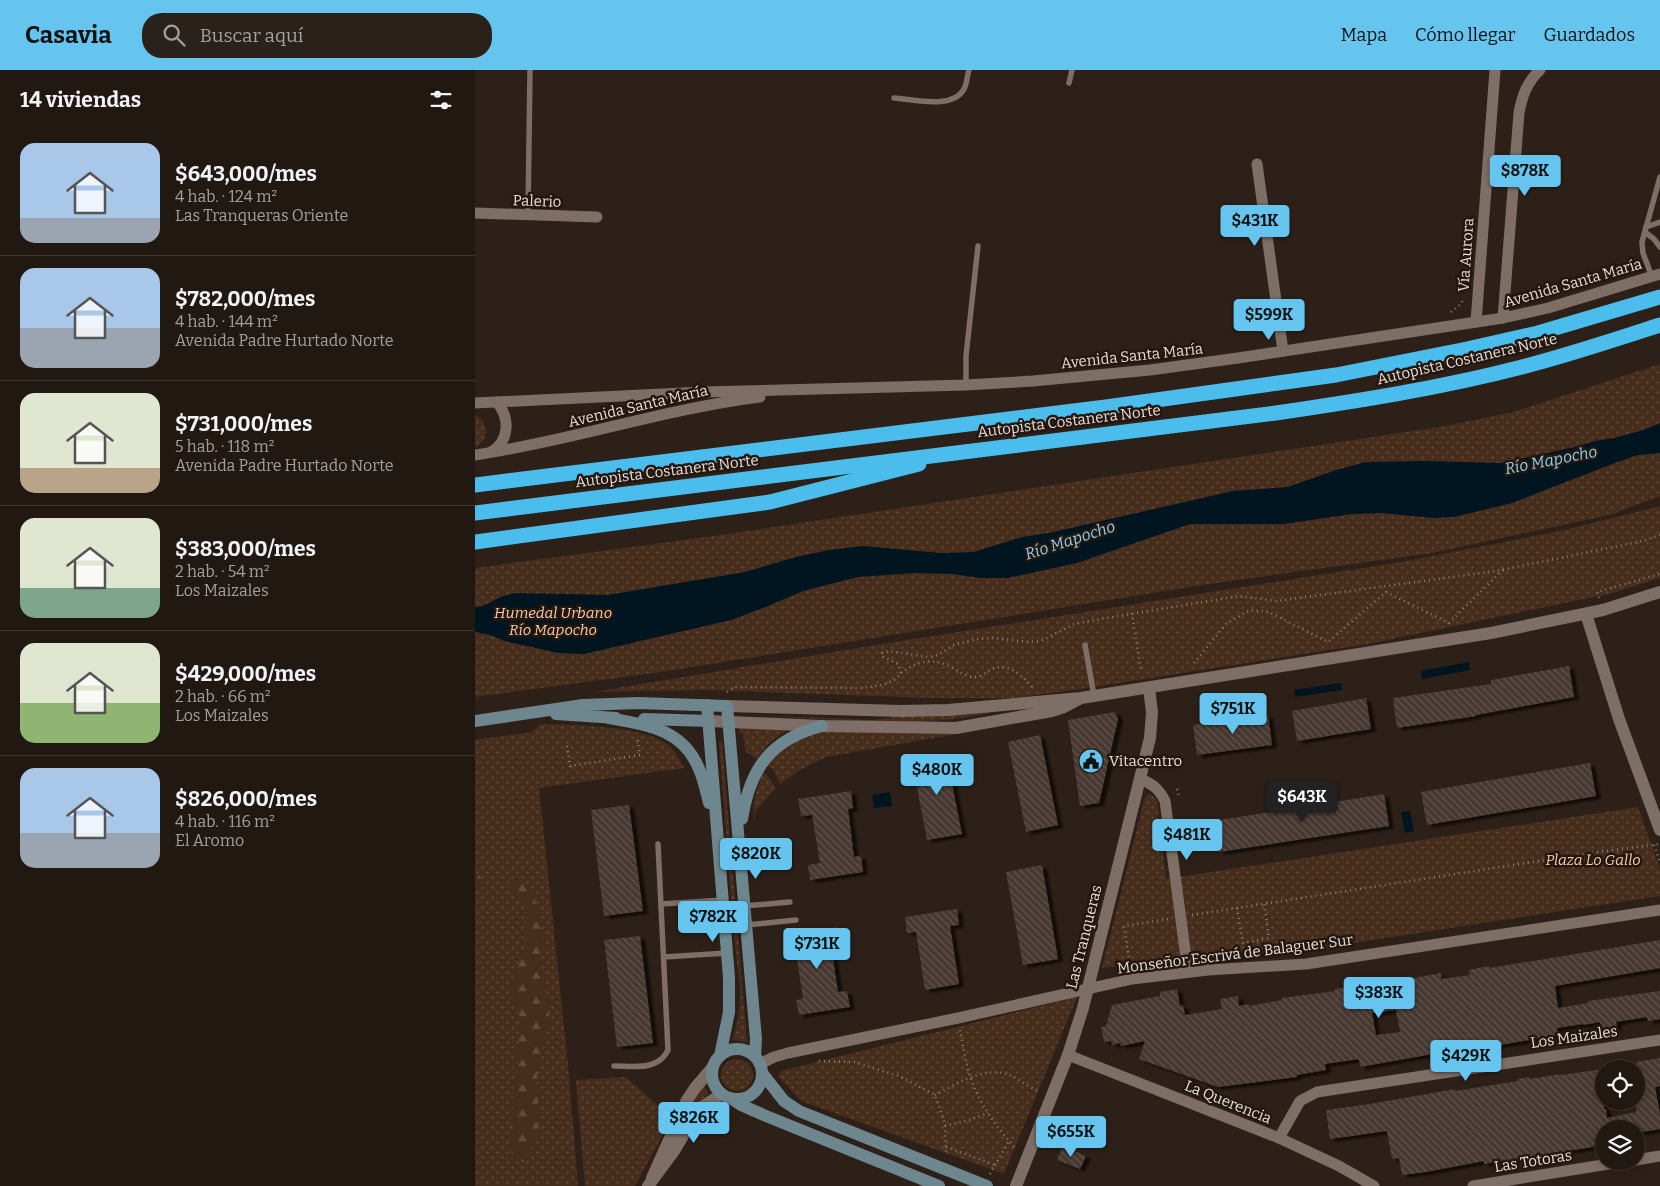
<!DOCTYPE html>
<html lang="es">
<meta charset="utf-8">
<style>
body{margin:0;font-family:Bitter,serif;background:#2a211b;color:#f1f3f6;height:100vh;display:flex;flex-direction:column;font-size:19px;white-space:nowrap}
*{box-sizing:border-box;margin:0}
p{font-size:16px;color:#a2a09f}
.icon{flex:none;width:28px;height:28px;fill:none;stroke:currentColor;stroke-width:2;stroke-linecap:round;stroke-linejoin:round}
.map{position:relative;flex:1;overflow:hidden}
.details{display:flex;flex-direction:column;background:#221812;width:475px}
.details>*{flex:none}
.controls{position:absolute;left:1120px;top:990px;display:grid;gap:10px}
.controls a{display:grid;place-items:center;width:50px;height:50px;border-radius:50%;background:#221812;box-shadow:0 2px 8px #0003,0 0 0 1px #3f3732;font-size:25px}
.price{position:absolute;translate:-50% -42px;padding:0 11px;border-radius:5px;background:#65c5ee;color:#111;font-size:16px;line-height:32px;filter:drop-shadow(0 1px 2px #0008)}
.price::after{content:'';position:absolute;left:50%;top:30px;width:15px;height:11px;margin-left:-8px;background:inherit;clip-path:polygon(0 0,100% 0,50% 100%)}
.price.current{background:#222;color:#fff}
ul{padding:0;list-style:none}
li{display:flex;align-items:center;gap:15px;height:125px;padding:0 20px}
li+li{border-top:1px solid #3f3732}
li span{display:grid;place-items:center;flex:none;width:140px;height:100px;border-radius:15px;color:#555}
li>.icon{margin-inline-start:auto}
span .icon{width:60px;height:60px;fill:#fffc;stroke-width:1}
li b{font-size:21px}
h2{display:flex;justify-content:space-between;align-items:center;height:60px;padding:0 20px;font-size:21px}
header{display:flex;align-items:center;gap:30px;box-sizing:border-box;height:70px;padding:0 25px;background:#65c5ee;color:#111}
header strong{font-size:24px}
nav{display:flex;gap:28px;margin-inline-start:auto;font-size:18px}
.search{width:350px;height:45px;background:#2a211b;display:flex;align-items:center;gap:12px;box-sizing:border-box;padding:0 18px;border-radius:20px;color:#a2a09f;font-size:19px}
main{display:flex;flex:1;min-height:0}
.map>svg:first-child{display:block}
.green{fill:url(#green-dots)}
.forest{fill:url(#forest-firs)}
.water{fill:#001520}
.building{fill:url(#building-back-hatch);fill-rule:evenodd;filter:url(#shadow)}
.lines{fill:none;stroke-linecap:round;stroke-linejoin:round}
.path{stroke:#8c817a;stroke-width:2.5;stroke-dasharray:1 4;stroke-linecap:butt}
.service{stroke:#7e6e65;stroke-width:5.5}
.minor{stroke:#7e6e65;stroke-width:11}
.tertiary{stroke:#7e6e65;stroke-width:12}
.secondary{stroke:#6e868e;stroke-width:12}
.motorway{stroke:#4abdec;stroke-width:15}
.labels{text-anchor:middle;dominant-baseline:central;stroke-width:5;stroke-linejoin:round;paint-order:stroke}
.street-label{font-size:15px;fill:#e6ddd8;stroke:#23170f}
.park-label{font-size:15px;font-style:italic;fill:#f9caae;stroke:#23170f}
.poi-label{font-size:15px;fill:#e6ddd8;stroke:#23170f;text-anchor:start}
.water-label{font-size:16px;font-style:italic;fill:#8bcfef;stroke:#23170f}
</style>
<header>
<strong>Casavia</strong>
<div class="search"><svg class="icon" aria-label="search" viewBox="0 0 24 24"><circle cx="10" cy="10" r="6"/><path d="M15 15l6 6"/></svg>Buscar aquí</div>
<nav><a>Mapa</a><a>Cómo llegar</a><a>Guardados</a></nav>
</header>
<main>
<section class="details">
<h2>14 viviendas<svg class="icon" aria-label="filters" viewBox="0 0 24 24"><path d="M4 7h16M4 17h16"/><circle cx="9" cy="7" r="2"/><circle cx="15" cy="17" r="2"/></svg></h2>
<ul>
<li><span style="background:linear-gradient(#a9c7e8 75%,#9aa5b1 0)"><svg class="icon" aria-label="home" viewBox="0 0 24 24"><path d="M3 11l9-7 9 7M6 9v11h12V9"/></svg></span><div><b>$643,000/mes</b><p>4 hab. · 124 m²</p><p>Las Tranqueras Oriente</p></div></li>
<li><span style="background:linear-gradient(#a9c7e8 60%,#9aa5b1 0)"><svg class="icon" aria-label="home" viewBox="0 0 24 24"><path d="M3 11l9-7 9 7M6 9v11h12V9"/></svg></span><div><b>$782,000/mes</b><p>4 hab. · 144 m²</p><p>Avenida Padre Hurtado Norte</p></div></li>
<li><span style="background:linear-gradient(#dfe7d0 75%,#b9a48a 0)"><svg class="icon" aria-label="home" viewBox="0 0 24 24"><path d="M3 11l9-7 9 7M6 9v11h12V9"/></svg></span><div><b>$731,000/mes</b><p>5 hab. · 118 m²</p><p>Avenida Padre Hurtado Norte</p></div></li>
<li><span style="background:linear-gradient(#dfe7d0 70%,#7fa58c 0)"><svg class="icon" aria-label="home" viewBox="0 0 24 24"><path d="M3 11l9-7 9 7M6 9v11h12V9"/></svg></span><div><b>$383,000/mes</b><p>2 hab. · 54 m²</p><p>Los Maizales</p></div></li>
<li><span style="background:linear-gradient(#dfe7d0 60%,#8fb573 0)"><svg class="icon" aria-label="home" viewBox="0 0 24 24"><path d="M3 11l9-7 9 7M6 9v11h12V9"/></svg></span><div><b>$429,000/mes</b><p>2 hab. · 66 m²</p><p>Los Maizales</p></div></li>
<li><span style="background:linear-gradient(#a9c7e8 65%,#9aa5b1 0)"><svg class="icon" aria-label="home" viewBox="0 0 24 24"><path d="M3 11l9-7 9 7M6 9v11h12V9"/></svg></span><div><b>$826,000/mes</b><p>4 hab. · 116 m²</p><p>El Aromo</p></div></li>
</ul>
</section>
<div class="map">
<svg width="1185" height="1116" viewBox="0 0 1185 1116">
<defs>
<pattern id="green-dots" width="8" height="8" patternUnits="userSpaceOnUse" patternTransform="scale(1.25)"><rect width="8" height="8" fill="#472d1c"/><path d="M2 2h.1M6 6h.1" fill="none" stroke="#624b3c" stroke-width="1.8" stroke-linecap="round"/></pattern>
<pattern id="forest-firs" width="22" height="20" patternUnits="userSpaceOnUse" patternTransform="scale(1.25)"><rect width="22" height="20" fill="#472d1c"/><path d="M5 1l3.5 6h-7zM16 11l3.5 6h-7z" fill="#624b3c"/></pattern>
<pattern id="building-back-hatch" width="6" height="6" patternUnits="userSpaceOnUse" patternTransform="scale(1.25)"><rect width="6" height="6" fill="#473830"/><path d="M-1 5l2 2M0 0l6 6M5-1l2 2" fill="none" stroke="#62544d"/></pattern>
<filter id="shadow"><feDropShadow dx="5" dy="3" stdDeviation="1" flood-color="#0009"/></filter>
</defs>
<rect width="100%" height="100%" fill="#2d2018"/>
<g class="green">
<polygon points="1185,294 1185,426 1138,444 957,483 727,515 193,601 0,627 0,498 239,466 971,356 1038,342"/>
<path d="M 0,345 C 15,353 14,370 0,378 Z"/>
<polygon points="1185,436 1185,508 1138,523 893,574 606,619 537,628 456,628 235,620 119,622 376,579 932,491 1090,460"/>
<path d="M 515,641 L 514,643 C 437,660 355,649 276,645 L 398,650 L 443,644 Z"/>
<path d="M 65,654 C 95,655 170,655 193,675 C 200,681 206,690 209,698 L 64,718 L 94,1005 L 103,1116 L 0,1116 L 0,670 L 57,662 Z"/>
<path d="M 264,657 L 315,658 C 301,667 291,675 282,689 L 270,681 L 268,664 L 264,663 Z"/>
<polygon points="337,662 493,662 351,687 325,700 305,714 298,699 292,696 303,681"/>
<polygon points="244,672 247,672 272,972 258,970 264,943 265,916 259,867"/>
<path d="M 289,702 L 292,705 L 301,718 L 280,741 L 279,753 C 277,735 280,719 289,702 Z"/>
<polygon points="674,724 678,726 682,731 691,809 1163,737 1185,799 1185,826 806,884 704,887 627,898 670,727"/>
<polygon points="602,927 529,1104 326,1031 303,1006 306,1001"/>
<circle cx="262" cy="1005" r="16"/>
<polygon points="151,1007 197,1048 160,1116 110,1116 101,1010"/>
<polygon points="229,1014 233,1024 221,1035 217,1031"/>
</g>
<g class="forest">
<polygon points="0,801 5,806 9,817 0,820"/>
<polygon points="34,809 47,810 58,821 66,854 69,872 66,896 75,937 73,957 62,998 64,1065 49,1092 37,1088 34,1067 37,1047 38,1017 43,998 42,978 46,955 43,938 33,920 50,879 52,843 49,832 32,818"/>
</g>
<g class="water">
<polygon points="1185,353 1185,383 1163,385 1145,391 1037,433 979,447 958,448 907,443 877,444 809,454 715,454 602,493 533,508 505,508 478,504 440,503 383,507 328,521 293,536 256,550 109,584 83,583 30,571 15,565 0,562 0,537 8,536 28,526 41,523 133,525 270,502 321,487 354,480 388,476 466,483 499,482 547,467 574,463 758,421 813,417 858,401 891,392 947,391 1026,393 1100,377 1120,371 1139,368 1169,360"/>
<polygon points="994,592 995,600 947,609 946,601"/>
<polygon points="866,613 867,620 820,627 819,620"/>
<polygon points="415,722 417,736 399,738 397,725"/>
<polygon points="935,741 939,761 930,763 926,742"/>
</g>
<g class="building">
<polygon points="1094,596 1099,627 1001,645 1001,646 922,658 918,628 1016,614 1016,610"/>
<polygon points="891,628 896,659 822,671 817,641"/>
<polygon points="640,642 643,649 624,733 605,736 593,650"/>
<polygon points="793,645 797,675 722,685 718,655"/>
<polygon points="565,665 583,755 551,762 533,672"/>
<polygon points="485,686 488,702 475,704 487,764 452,770 441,712 432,713 429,697"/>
<polygon points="1115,693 1121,726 952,755 946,722"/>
<polygon points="376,721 378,738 373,739 379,787 386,786 388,802 335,810 333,795 345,793 337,745 326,746 323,729"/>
<polygon points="909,724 914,756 744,782 739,751"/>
<polygon points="154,735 168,841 129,846 116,740"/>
<polygon points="567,795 583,889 548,895 531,802"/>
<polygon points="482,839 484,855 475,856 484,914 450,920 441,862 432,863 430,847"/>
<polygon points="362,857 365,874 356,876 363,922 372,921 375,937 324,945 321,930 328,929 321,882 313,883 310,864"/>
<polygon points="165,866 178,973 142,977 129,870"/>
<path d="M 1185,870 L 1185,898 L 1080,916 L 1083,938 L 1113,933 L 1113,931 L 1185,921 L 1185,949 L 1173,951 L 1172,947 L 1141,952 L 1142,957 L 1126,960 L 1125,952 L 1108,955 L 1108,954 L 1082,958 L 1083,965 L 1008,978 L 991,980 L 991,978 L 885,997 L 884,989 L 850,994 L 851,1000 L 822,1005 L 822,1007 L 743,1017 L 664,989 L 670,971 L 646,976 L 645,973 L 637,975 L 636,971 L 629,972 L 626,957 L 631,956 L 637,935 L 685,926 L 685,922 L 702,919 L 705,936 L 708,935 L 710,945 L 747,939 L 745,929 L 763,926 L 764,936 L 774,934 L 774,936 L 807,930 L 807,928 L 860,921 L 860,919 L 889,915 L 888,911 L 900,909 L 901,915 L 966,903 L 966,909 L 995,905 L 994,900 L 1014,896 L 1015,898 ZM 921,940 L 925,962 L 901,965 L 897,943 Z"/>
<polygon points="1185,988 1185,1016 1180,1017 1185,1044 1185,1059 1161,1063 1161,1059 1129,1059 1129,1075 1032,1091 1032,1090 1009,1094 1009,1091 951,1102 927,1105 924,1088 917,1089 912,1061 855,1069 851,1040 895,1034 980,1019 981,1021 1005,1017 1043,1011 1042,1009 1054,1007 1054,1009 1086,1004 1086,1005 1129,999 1129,1039 1131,1039 1132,1048 1161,1042 1161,992"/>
<polygon points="588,1076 611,1086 605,1099 582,1090"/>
</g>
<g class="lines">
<g class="path">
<polyline points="976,242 986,234 989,228"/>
<polyline points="1124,528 1122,522 1185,504"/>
<polyline points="657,543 666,601"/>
<polyline points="719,593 751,554 775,540 794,542 853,572 911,522 974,553 1028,500"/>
<path d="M 426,603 C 443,591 457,587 476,597 C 483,601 490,606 498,607 C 505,608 510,603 515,600 C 533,591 548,606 558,618"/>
<polyline points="252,622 260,617 386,618 408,615 421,609 426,603 423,594 407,586 407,583 414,581 453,587 463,585 479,575 501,569 519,568 554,572 568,570 599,554 620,550 764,526 802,531 1021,501 1168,471 1185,465"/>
<polyline points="92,676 95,696 165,685 162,667"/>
<polyline points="702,719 704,727"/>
<polyline points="1179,775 1185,792"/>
<polyline points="762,838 768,873 794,868 789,834"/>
<polyline points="717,845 1109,784 1184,774"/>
<polyline points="686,891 698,889"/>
<polyline points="655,897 649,856 694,849"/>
<path d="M 485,960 C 488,975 490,991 495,1006 C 503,1031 523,1061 542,1079"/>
<polyline points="344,991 379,992 424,1006 460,1025 470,1054 471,1085"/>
<path d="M 460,1025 C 482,1014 511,994 537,1006 C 546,1010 554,1018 564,1021"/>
<polyline points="470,1056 495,1050 513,1043"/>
<polyline points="471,1077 520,1095"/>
<polyline points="515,1104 534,1071"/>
</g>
<g class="service">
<polyline points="594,13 597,0"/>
<path d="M 419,28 C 438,29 478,40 489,19 C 492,14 492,6 494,0"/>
<polyline points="53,145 55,0"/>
<polyline points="1171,157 1185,152"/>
<polyline points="1170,162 1179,169 1185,177"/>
<polyline points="1177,207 1168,183 1167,172 1185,107"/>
<polyline points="491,315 491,286 503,176"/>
<polyline points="610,575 619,626"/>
<polyline points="186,834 248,830"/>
<polyline points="269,836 315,832"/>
<polyline points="271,855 321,850"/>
<polyline points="189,887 252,883"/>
<path d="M 139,996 C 160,996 183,1001 193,980 L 183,774"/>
</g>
<g class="minor">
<polyline points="782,94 808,281"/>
<polyline points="0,143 122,147"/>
<path d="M 1028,248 L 1044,43 C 1047,26 1052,12 1065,0"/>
<polyline points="1001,252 1020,0"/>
<polyline points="0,333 228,322 491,315 558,311 675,300 763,288 1028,248 1073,238 1185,204"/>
<path d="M 16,382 C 35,371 35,348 22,332"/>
<path d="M 0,385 C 96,371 189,339 285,327"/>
<path d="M 665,709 C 678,714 684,719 690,731 L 713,902"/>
<polyline points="593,985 804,1068 864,1096 899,1116"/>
<polyline points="285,994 299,987 313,983 483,948 657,909 733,900 831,894 1185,840"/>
<polyline points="804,1068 825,1031 842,1022 1185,970"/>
<polyline points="1161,1090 1185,1086"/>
<polyline points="998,1116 1152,1091"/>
</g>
<g class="tertiary">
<polyline points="1111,544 1144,649 1185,760"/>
<polyline points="252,636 425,641 473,640 606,628 1016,563 1128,540 1185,522"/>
<polyline points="234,651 347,656 481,658 577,641 589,637 604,629"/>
<polyline points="177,1108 212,1030 220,1018 238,997"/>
<polyline points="173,1116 199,1081 221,1044 227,1037 247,1024"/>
<polyline points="541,1116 593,985 608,938 675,668 677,642 674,618"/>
</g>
<g class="secondary">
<polyline points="232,635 254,908 254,942 245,986"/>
<polyline points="81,644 141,648"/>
<path d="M 134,648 C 172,655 208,659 224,699 C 229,710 231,722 234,733"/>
<polyline points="169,649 234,651"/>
<polyline points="0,651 108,635 163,633 252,636 281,969 280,986"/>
<path d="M 267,749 C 275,698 296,669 347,656"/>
<circle cx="262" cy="1004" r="25"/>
<polyline points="287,1003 309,1031 324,1041 512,1116"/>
<polyline points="255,1028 266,1035 291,1046 464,1116"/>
</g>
<g class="motorway">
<polyline points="0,415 631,337 861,305 992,279 1063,263 1185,227"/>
<path d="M 0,443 L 801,343 C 883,331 966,318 1047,297 C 1094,285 1139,270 1185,255"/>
<polyline points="0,472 295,432 444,394"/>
</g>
</g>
<defs>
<symbol id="civic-disc" viewBox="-11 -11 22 22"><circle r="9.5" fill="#65c5ee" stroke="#23170f"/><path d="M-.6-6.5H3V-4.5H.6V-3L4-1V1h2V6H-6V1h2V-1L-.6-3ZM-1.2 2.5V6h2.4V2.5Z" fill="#111"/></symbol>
</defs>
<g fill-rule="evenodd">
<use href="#civic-disc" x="602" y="677" width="28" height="28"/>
</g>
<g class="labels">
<g class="street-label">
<text transform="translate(62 131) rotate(2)">Palerio</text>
<text transform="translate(991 185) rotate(-86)">Vía Aurora</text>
<text transform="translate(1098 213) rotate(-16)">Avenida Santa María</text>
<text transform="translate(657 286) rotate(-6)">Avenida Santa María</text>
<text transform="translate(992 289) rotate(-13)">Autopista Costanera Norte</text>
<text transform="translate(163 336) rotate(-13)">Avenida Santa María</text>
<text transform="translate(594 351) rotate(-7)">Autopista Costanera Norte</text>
<text transform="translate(192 401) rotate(-7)">Autopista Costanera Norte</text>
<text transform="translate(609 867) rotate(-76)">Las Tranqueras</text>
<text transform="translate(760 884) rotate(-7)">Monseñor Escrivá de Balaguer Sur</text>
<text transform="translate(1099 967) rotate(-8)">Los Maizales</text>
<text transform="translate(753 1032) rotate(22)">La Querencia</text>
<text transform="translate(1058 1091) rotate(-9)">Las Totoras</text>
</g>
<g class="park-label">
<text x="78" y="543">Humedal Urbano<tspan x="78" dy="17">Río Mapocho</tspan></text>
<text x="1118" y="790">Plaza Lo Gallo</text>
</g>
<g class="poi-label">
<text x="634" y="691">Vitacentro</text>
</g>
<g class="water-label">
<text transform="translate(1076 390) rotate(-11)">Río Mapocho</text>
<text transform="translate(595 470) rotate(-18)">Río Mapocho</text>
</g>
</g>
</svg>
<div class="controls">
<a><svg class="icon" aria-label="locate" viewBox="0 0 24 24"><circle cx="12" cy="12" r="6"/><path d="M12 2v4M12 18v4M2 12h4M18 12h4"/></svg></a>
<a><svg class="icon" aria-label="layers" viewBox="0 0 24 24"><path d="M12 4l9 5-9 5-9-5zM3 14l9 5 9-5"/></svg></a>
</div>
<b class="price" style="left:1050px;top:127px">$878K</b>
<b class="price" style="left:780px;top:177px">$431K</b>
<b class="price" style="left:794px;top:271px">$599K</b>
<b class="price" style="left:758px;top:665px">$751K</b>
<b class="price" style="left:462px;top:726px">$480K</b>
<b class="price current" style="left:827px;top:753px">$643K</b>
<b class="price" style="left:712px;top:791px">$481K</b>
<b class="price" style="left:281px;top:810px">$820K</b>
<b class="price" style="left:238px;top:873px">$782K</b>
<b class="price" style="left:342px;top:900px">$731K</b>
<b class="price" style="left:904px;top:949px">$383K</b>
<b class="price" style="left:991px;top:1012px">$429K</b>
<b class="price" style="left:219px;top:1074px">$826K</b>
<b class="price" style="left:596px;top:1088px">$655K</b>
</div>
</main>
